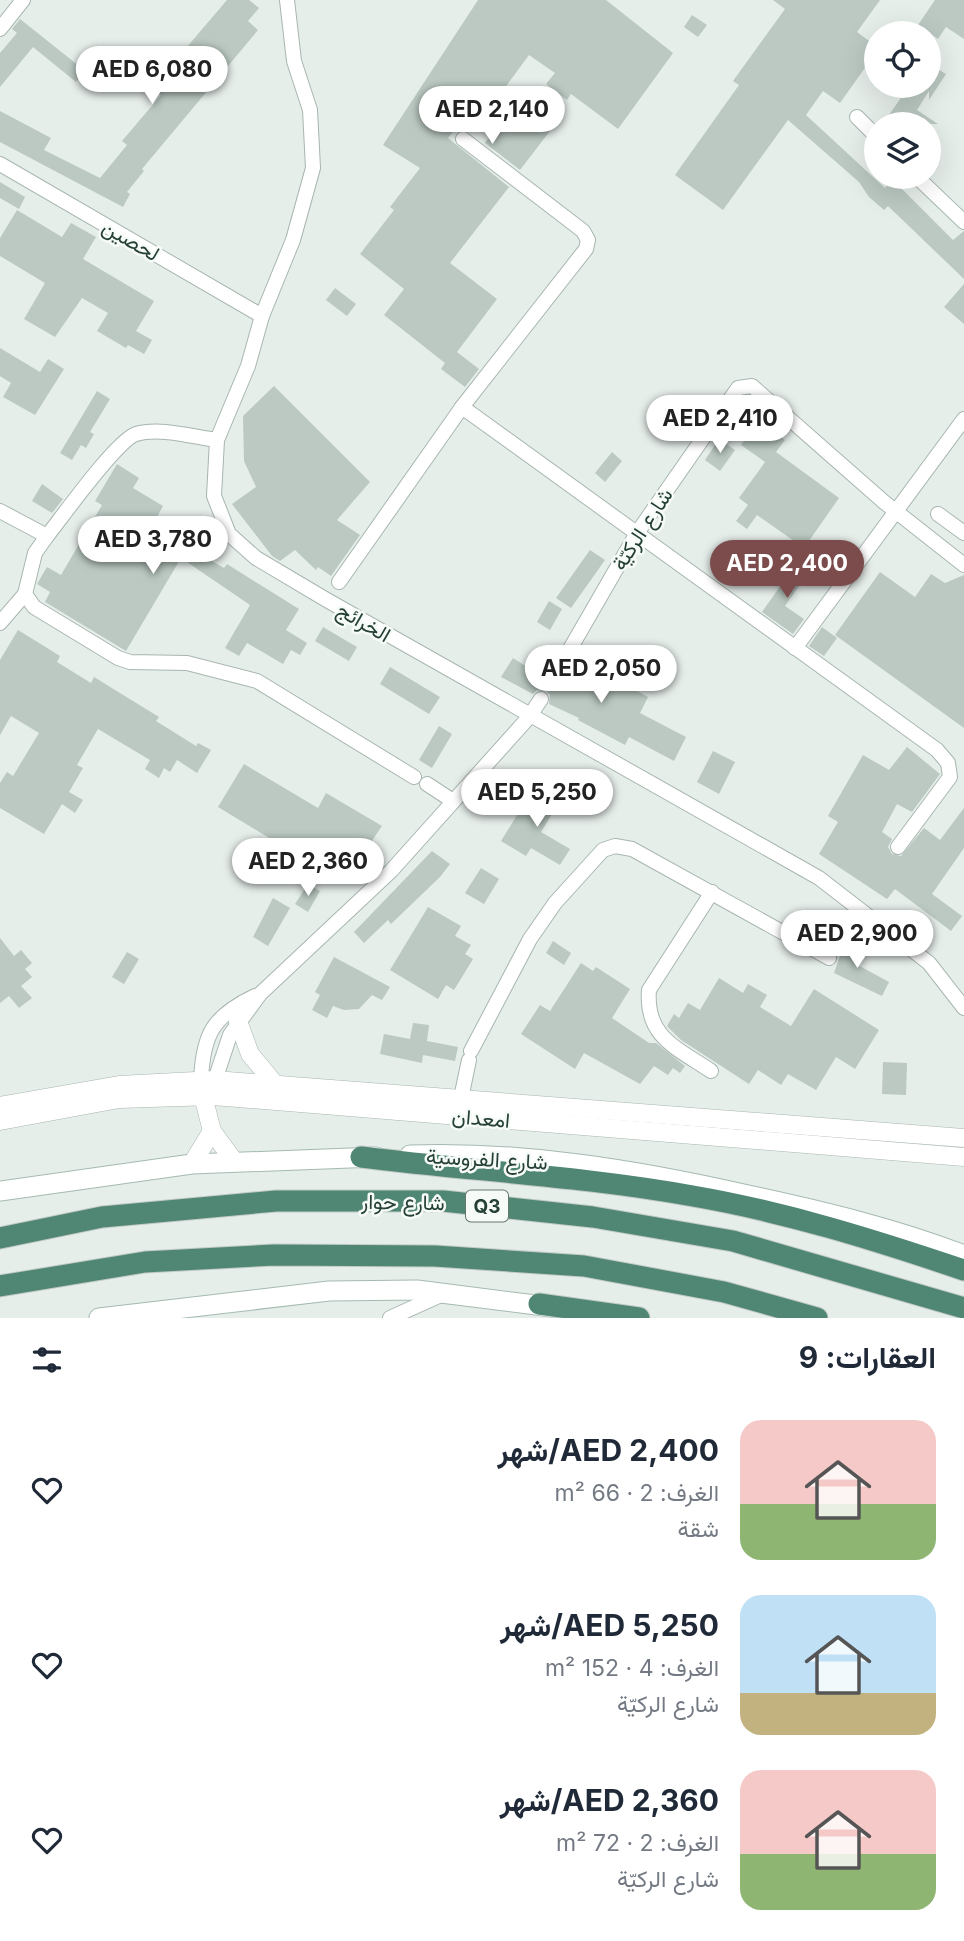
<!DOCTYPE html>
<html lang="ar">
<meta charset="utf-8">
<style>
body{margin:0;font-family:Inter,Vazirmatn,sans-serif;background:#f6f6f7;color:#1f2937;direction:rtl;height:100vh;display:flex;flex-direction:column;font-size:26px;white-space:nowrap}
*{box-sizing:border-box;margin:0}
p{font-size:23px;color:#747a83}
.icon{flex:none;width:38px;height:38px;fill:none;stroke:currentColor;stroke-width:2;stroke-linecap:round;stroke-linejoin:round}
.map{position:relative;height:1318px;overflow:hidden;direction:ltr}
.drawer{display:flex;flex-direction:column;background:#fff;flex:1}
.drawer>*{flex:none}
.controls{position:absolute;left:864px;top:21px;display:grid;gap:14px}
.controls a{display:grid;place-items:center;width:77px;height:77px;border-radius:50%;background:#fff;box-shadow:0 7px 28px #0002;font-size:35px}
.price{position:absolute;translate:-50% -60px;padding:0 16px;border-radius:24px;background:#fff;color:#222;font-size:23px;line-height:46px;filter:drop-shadow(0 2px 4px #0008)}
.price::after{content:'';position:absolute;left:50%;top:42px;width:21px;height:16px;margin-left:-10px;background:inherit;clip-path:polygon(0 0,100% 0,50% 100%)}
.price.on{background:#7c4c4c;color:#fff}
ul{padding:0;list-style:none}
li{display:flex;align-items:center;gap:21px;height:175px;padding:0 28px}
li span{display:grid;place-items:center;flex:none;width:196px;height:140px;border-radius:21px;color:#555}
li>.icon{margin-inline-start:auto}
span .icon{width:84px;height:84px;fill:#fffc;stroke-width:1}
li b{font-size:30px}
h2{display:flex;justify-content:space-between;align-items:center;height:84px;padding:0 28px;font-size:30px}
.map>svg:first-child{display:block}
.building{fill:#bbc9c2}
.lines{fill:none;stroke-linecap:round;stroke-linejoin:round}
.minor-casing{stroke:#a8b6b0;stroke-width:16}
.tertiary-casing{stroke:#a8b6b0;stroke-width:19}
.secondary-casing{stroke:#a4bab0;stroke-width:21}
.trunk-casing{stroke:#c2cac7;stroke-width:23}
.minor{stroke:#fff;stroke-width:14}
.tertiary{stroke:#fff;stroke-width:18}
.secondary{stroke:#fff;stroke-width:19}
.trunk{stroke:#4f8774;stroke-width:21}
.labels{text-anchor:middle;dominant-baseline:central;stroke-width:5;stroke-linejoin:round;paint-order:stroke}
.shield{fill:#f7fbf8;stroke:#647870;stroke-width:2}
.shield-label{font-size:19px;font-weight:bold;fill:#254036}
.street-label{font-size:21px;fill:#254036;stroke:#f7fbf8}
</style>
<div class="map">
<svg width="964" height="1318" viewBox="0 0 964 1318">
<rect width="100%" height="100%" fill="#e6eeea"/>
<g class="building">
<polygon points="227,0 249,0 259,8 248,21 258,30 142,169 144,171 127,192 130,194 123,207 0,142 0,111 51,138 44,150 100,178 127,145 122,141 161,95 152,88"/>
<polygon points="478,0 606,0 673,53 618,129 571,94 567,100 546,84 555,73 529,55 504,89 553,127 520,170 485,143 493,132 468,113 448,138 509,187 450,263 497,299 457,352 479,369 465,387 441,369 445,363 384,315 404,289 360,254 394,210 390,207 420,168 383,145"/>
<polygon points="773,0 880,0 857,32 877,47 877,71 867,65 840,103 823,91 806,115 885,188 892,179 953,240 964,231 964,279 888,206 884,210 869,197 859,182 788,120 723,210 675,175 739,85 733,81 785,9"/>
<polygon points="935,0 964,0 964,39 946,27 938,39 918,25"/>
<polygon points="692,15 707,25 698,37 684,27"/>
<polygon points="20,19 84,70 76,82 33,47 0,87 0,53 17,33 12,29"/>
<polygon points="929,64 946,74 929,100 929,91 917,110 938,124 903,124 889,115 909,86 929,86"/>
<polygon points="0,182 25,197 19,209 0,198"/>
<polygon points="17,210 62,237 71,223 96,237 83,259 154,301 136,331 152,340 144,354 128,345 126,348 97,331 108,313 82,298 55,337 24,319 45,283 0,256 0,238"/>
<polygon points="964,284 964,324 944,307"/>
<polygon points="335,288 356,304 347,316 326,300"/>
<polygon points="0,348 40,372 48,359 64,369 35,415 3,397 11,383 0,376"/>
<polygon points="274,386 370,482 337,520 360,535 331,576 318,567 316,570 295,550 280,561 272,556 232,504 256,487 244,461 243,416"/>
<polygon points="97,391 110,399 90,432 94,434 86,448 81,445 72,460 60,453"/>
<polygon points="758,421 785,440 776,452 839,498 804,548 757,515 747,529 736,521 748,505 739,498 765,462 741,445"/>
<polygon points="719,439 735,450 720,471 705,460"/>
<polygon points="612,452 622,461 605,482 595,473"/>
<polygon points="117,464 139,478 133,488 163,506 156,519 181,534 177,541 224,568 227,564 299,609 286,630 307,643 300,655 291,650 283,664 247,643 239,656 225,648 250,605 181,558 126,651 45,602 50,592 37,584 47,567 61,575 102,505 95,501"/>
<polygon points="42,484 63,499 52,513 32,501"/>
<polygon points="747,544 760,553 737,586 724,577"/>
<polygon points="590,550 605,560 571,608 556,598"/>
<polygon points="798,561 810,570 785,606 804,619 793,634 762,612"/>
<polygon points="880,572 915,597 931,574 945,583 964,575 964,728 835,635"/>
<polygon points="549,601 562,609 550,630 537,622"/>
<polygon points="323,627 357,647 349,661 315,641"/>
<polygon points="822,627 837,638 824,656 809,646"/>
<polygon points="18,630 60,656 57,662 91,683 94,677 159,717 156,721 196,746 198,743 211,750 197,773 177,760 170,772 164,768 159,778 145,769 150,760 98,729 77,765 83,768 69,792 83,800 75,813 62,804 44,834 0,808 0,783 7,772 13,776 39,733 11,716 0,735 0,660"/>
<polygon points="578,655 595,664 594,668 648,697 640,713 686,737 674,761 629,737 625,745 578,720 579,718 549,704 550,695 546,691 537,690 533,694 501,677 513,658 543,677 541,683 546,690 555,691"/>
<polygon points="390,667 440,697 429,714 380,684"/>
<polygon points="439,726 452,734 432,768 419,760"/>
<polygon points="907,747 940,774 912,812 897,804 882,832 892,839 888,847 892,854 901,856 924,828 940,840 964,808 964,848 932,894 962,916 951,931 895,889 887,899 819,854 838,822 828,816 863,755 889,770"/>
<polygon points="713,751 735,762 719,794 697,782"/>
<polygon points="244,764 318,808 326,793 382,826 350,873 305,846 299,856 218,807"/>
<polygon points="552,783 566,791 541,832 570,849 560,865 531,848 526,856 501,841 524,804 536,811"/>
<polygon points="432,851 450,864 440,877 391,924 388,920 364,943 354,932"/>
<polygon points="481,868 499,879 484,904 465,893"/>
<polygon points="308,884 320,891 308,912 295,904"/>
<polygon points="273,898 290,908 268,946 253,937"/>
<polygon points="428,907 461,926 455,936 471,945 465,954 473,959 454,990 446,985 438,999 390,970"/>
<polygon points="0,938 14,956 21,950 32,963 25,969 32,977 21,986 32,998 19,1008 9,996 0,1003"/>
<polygon points="841,940 860,951 854,963 889,982 882,996 834,973 840,956 835,951"/>
<polygon points="553,941 571,953 564,965 546,953"/>
<polygon points="127,952 139,959 124,984 112,977"/>
<polygon points="334,957 390,987 382,1000 372,995 359,1009 344,1010 333,1006 327,1018 312,1010 320,995 315,992"/>
<polygon points="581,963 593,971 596,967 630,989 612,1018 649,1043 656,1043 685,1066 680,1073 673,1068 668,1075 654,1066 640,1084 584,1053 575,1069 521,1034 540,1005 550,1011"/>
<polygon points="719,978 743,993 748,984 767,995 760,1007 791,1026 814,989 879,1030 855,1069 836,1057 816,1090 788,1074 781,1085 758,1070 749,1084 681,1040 667,1026 674,1014 679,1018 688,1003 700,1010"/>
<polygon points="413,1023 429,1025 427,1041 458,1047 455,1061 423,1055 422,1063 380,1054 384,1034 410,1039"/>
<polygon points="883,1062 907,1063 906,1095 882,1094"/>
</g>
<g class="lines">
<defs>
<g id="minor">
<polyline points="287,0 294,61 310,110 313,168 293,240 262,316 248,366 217,440 214,496 229,534 256,558 325,599 819,878 929,963 964,1008"/>
<polyline points="0,29 23,0"/>
<polyline points="857,117 877,137"/>
<polyline points="0,164 262,316"/>
<polyline points="917,177 964,222"/>
<polyline points="462,407 937,750 948,763 950,777 898,847"/>
<path d="M 0,511 L 47,536 C 63,516 116,441 136,434 C 160,427 193,437 217,440"/>
<polyline points="938,514 964,533"/>
<polyline points="47,536 35,553 25,594 34,607 118,658 130,662 187,663 257,681 414,777"/>
<polyline points="339,582 462,407 586,249 588,240 583,231 463,139"/>
<polyline points="0,623 25,594"/>
<polyline points="795,648 964,419"/>
<polyline points="551,682 637,533 738,388 752,386 884,502 964,565"/>
<polyline points="427,784 453,801"/>
<polyline points="471,1051 530,939 555,903 603,850 615,846 632,849 829,958"/>
<path d="M 711,1071 C 677,1048 645,1037 649,990 L 712,892"/>
<path d="M 201,1080 C 203,1034 213,1016 255,996"/>
<polyline points="215,1080 230,1035 260,994 391,871 529,717 541,699"/>
<polyline points="461,1098 469,1060"/>
<polyline points="390,1318 443,1294"/>
</g>
<g id="tertiary">
<polyline points="238,1021 250,1054 274,1083"/>
<polyline points="201,1088 212,1131 234,1161"/>
<polyline points="0,1106 119,1085 215,1080 964,1138"/>
<polyline points="0,1121 119,1099 213,1096 964,1157"/>
<polyline points="192,1164 212,1131"/>
</g>
<g id="secondary">
<path d="M 410,1155 C 523,1151 638,1170 748,1195 C 822,1211 894,1228 964,1255"/>
<polyline points="0,1191 192,1164 376,1157"/>
<polyline points="99,1318 329,1291 417,1290 552,1307"/>
</g>
<g id="trunk">
<path d="M 361,1157 C 472,1171 583,1176 693,1196 C 786,1212 875,1240 964,1270"/>
<polyline points="0,1238 102,1217 276,1201 443,1201 593,1217 733,1241 964,1308"/>
<polyline points="0,1286 145,1262 274,1255 435,1256 584,1266 724,1292 817,1318"/>
<polyline points="539,1304 639,1318"/>
</g>
</defs>
<use href="#minor" class="minor-casing"/>
<use href="#tertiary" class="tertiary-casing"/>
<use href="#secondary" class="secondary-casing"/>
<use href="#trunk" class="trunk-casing"/>
<use href="#minor" class="minor"/>
<use href="#tertiary" class="tertiary"/>
<use href="#secondary" class="secondary"/>
<use href="#trunk" class="trunk"/>
</g>
<g class="labels">
<rect class="shield" x="466" y="1190.5" width="42" height="31" rx="5"/>
<g class="shield-label">
<text x="487" y="1206">Q3</text>
</g>
<g class="street-label">
<text transform="translate(131 240) rotate(30)">لحصين</text>
<text transform="translate(642 529) rotate(-57)">شارع الركيّة</text>
<text transform="translate(364 622) rotate(30)">الخرائج</text>
<text transform="translate(481 1118) rotate(5)">امعدان</text>
<text transform="translate(487 1159) rotate(3)">شارع الفروسية</text>
<text transform="translate(403 1202) rotate(1)">شارع حوار</text>
</g>
</g>
</svg>
<div class="controls">
<a><svg class="icon" aria-label="locate" viewBox="0 0 24 24"><circle cx="12" cy="12" r="6"/><path d="M12 2v4M12 18v4M2 12h4M18 12h4"/></svg></a>
<a><svg class="icon" aria-label="layers" viewBox="0 0 24 24"><path d="M12 4l9 5-9 5-9-5zM3 14l9 5 9-5"/></svg></a>
</div>
<b class="price" style="left:152px;top:106px">AED 6,080</b>
<b class="price" style="left:492px;top:146px">AED 2,140</b>
<b class="price" style="left:720px;top:455px">AED 2,410</b>
<b class="price" style="left:153px;top:576px">AED 3,780</b>
<b class="price on" style="left:787px;top:600px">AED 2,400</b>
<b class="price" style="left:601px;top:705px">AED 2,050</b>
<b class="price" style="left:537px;top:829px">AED 5,250</b>
<b class="price" style="left:308px;top:898px">AED 2,360</b>
<b class="price" style="left:857px;top:970px">AED 2,900</b>
</div>
<section class="drawer">
<h2>العقارات: 9<svg class="icon" aria-label="filters" viewBox="0 0 24 24"><path d="M4 7h16M4 17h16"/><circle cx="9" cy="7" r="2"/><circle cx="15" cy="17" r="2"/></svg></h2>
<ul>
<li><span style="background:linear-gradient(#f6c9c9 60%,#8fb573 0)"><svg class="icon" aria-label="home" viewBox="0 0 24 24"><path d="M3 11l9-7 9 7M6 9v11h12V9"/></svg></span><div><b>AED 2,400/شهر</b><p>الغرف: 2 · 66 m²</p><p>شقة</p></div><svg class="icon" aria-label="heart" viewBox="0 0 24 24"><path d="M12 20l-8-8c-3-5 5-10 8-4 3-6 11-1 8 4z"/></svg></li>
<li><span style="background:linear-gradient(#bfe0f5 70%,#c2b280 0)"><svg class="icon" aria-label="home" viewBox="0 0 24 24"><path d="M3 11l9-7 9 7M6 9v11h12V9"/></svg></span><div><b>AED 5,250/شهر</b><p>الغرف: 4 · 152 m²</p><p>شارع الركيّة</p></div><svg class="icon" aria-label="heart" viewBox="0 0 24 24"><path d="M12 20l-8-8c-3-5 5-10 8-4 3-6 11-1 8 4z"/></svg></li>
<li><span style="background:linear-gradient(#f6c9c9 60%,#8fb573 0)"><svg class="icon" aria-label="home" viewBox="0 0 24 24"><path d="M3 11l9-7 9 7M6 9v11h12V9"/></svg></span><div><b>AED 2,360/شهر</b><p>الغرف: 2 · 72 m²</p><p>شارع الركيّة</p></div><svg class="icon" aria-label="heart" viewBox="0 0 24 24"><path d="M12 20l-8-8c-3-5 5-10 8-4 3-6 11-1 8 4z"/></svg></li>
</ul>
</section>
